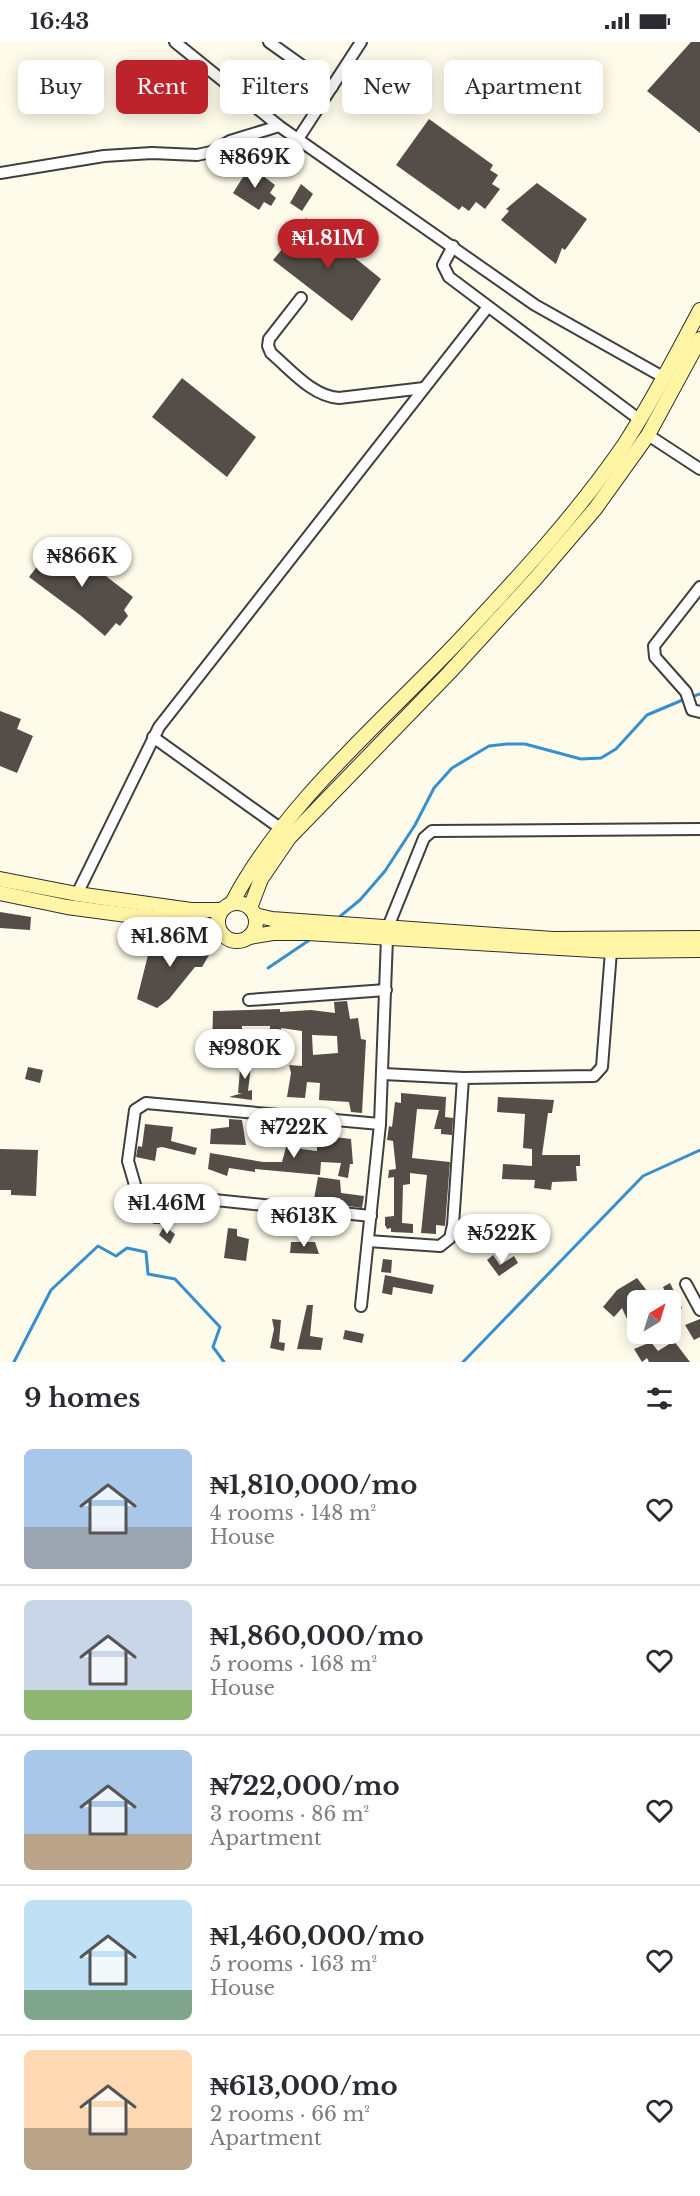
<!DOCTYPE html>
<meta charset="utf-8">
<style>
body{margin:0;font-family:"Libre Baskerville",serif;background:#f2f2f3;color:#2b2b33;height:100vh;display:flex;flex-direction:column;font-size:22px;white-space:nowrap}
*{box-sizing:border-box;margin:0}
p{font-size:20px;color:#7c7c81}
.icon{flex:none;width:33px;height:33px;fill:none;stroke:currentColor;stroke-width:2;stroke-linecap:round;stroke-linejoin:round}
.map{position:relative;height:1320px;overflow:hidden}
.side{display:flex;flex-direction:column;background:#fff;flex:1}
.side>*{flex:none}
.hud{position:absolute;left:18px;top:18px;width:664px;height:54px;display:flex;gap:12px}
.needle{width:39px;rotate:38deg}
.buttons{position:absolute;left:627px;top:1248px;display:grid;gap:12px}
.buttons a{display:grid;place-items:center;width:54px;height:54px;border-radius:9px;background:#fff;box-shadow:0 3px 15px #0003;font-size:30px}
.price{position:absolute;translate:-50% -51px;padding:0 14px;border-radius:21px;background:#fff;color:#222;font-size:20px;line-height:39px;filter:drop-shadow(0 2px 3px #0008)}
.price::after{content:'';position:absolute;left:50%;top:36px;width:18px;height:14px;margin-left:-9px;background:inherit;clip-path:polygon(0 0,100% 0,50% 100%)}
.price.selected{background:#bc232a;color:#fff}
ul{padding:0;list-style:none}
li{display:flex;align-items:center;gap:18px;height:150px;padding:0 24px}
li+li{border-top:2px solid #e1e1e2}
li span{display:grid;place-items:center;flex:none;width:168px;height:120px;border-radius:9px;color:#555}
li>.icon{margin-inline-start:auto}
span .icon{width:72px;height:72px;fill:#fffc;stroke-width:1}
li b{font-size:26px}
h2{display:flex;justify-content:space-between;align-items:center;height:72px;padding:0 24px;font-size:26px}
.pill{padding:0 21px;border-radius:9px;background:#fff;box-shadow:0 3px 15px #0003;font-size:21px;line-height:54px}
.pill.selected{background:#bc232a;color:#fff}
.status{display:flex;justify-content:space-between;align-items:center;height:42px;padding:0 30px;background:#fff;direction:ltr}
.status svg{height:16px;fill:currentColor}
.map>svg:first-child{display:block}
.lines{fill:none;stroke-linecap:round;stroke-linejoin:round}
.stream{stroke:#3690ce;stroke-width:3}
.building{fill:#544d48;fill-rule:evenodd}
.minor-casing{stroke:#3f3f3f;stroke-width:14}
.secondary-casing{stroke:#2e2e2e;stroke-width:16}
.minor{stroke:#fff;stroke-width:10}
.secondary{stroke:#fff5a5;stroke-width:14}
</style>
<div class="status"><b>16:43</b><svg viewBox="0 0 49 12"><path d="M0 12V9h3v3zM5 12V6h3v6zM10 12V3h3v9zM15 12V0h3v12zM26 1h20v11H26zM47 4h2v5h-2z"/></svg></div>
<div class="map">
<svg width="700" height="1320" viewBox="0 0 700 1320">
<rect width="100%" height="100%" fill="#fffbea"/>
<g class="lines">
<g class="stream">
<polyline points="691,655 700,652"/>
<polyline points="338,876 360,858 385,829 415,783 434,746 452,726 489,704 507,702 525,702 581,717 601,716 616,707 647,673 685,657"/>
<polyline points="268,926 311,897"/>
<polyline points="14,1320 51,1248 98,1204 116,1214 127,1206 146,1210 148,1232 175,1237 220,1285 213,1305 224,1320"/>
<polyline points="463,1320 643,1134 700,1108"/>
</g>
</g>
<g class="building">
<polygon points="691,0 700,0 700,91 647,49"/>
<polygon points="429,77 493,123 490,128 498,133 492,142 500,147 485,167 476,160 469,169 462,164 459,168 396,123"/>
<polygon points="250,124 275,143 270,151 276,156 271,164 264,160 259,168 233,151"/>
<polygon points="537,141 587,177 565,208 562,206 556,222 501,178 509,169 506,167"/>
<polygon points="301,142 313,152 302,169 290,161"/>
<polygon points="306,176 381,237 352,279 273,218 284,205 287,207"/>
<polygon points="182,336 256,395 227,435 152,375"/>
<polygon points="58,497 133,555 124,568 128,574 120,584 116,581 105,594 80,573 29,535"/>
<polygon points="0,669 21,677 17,687 33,694 17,731 0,724"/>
<polygon points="0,870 31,875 30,888 0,886"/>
<polygon points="155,895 211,901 209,913 202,925 195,925 169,957 157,966 137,957 151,901 154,901"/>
<path d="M 347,959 L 350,977 L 358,976 L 361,997 L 366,998 L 362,1071 L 351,1070 L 349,1060 L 319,1058 L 320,1041 L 307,1040 L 305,1056 L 287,1055 L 291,1031 L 289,1023 L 302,1024 L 302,989 L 281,986 L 283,1019 L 271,1017 L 270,984 L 242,984 L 242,1009 L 212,1008 L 213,969 L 280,967 L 280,970 L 311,968 L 335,971 L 334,960 ZM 312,993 L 337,994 L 338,1011 L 313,1013 Z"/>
<polygon points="241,1016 252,1016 248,1049 252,1048 252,1058 229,1055 242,1051 238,1051"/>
<polygon points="28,1025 43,1028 40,1041 25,1037"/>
<polygon points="401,1051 446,1055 445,1075 453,1076 452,1093 441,1092 441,1087 434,1087 439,1068 417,1067 412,1116 450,1120 445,1184 436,1183 436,1192 421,1191 427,1133 410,1131 410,1142 403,1143 402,1181 413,1182 413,1191 391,1190 391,1186 387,1187 385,1183 385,1175 394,1174 394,1135 388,1136 389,1128 396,1127 393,1099 387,1098 389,1084 392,1085 395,1060 401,1061"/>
<polygon points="498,1055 554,1058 552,1071 548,1071 542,1113 580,1113 580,1124 576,1124 577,1139 552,1140 551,1148 534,1146 535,1138 502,1137 503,1122 532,1124 532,1107 523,1106 525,1072 497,1070"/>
<polygon points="229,1077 242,1078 246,1103 210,1102 211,1087 229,1085"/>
<polygon points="145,1082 173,1085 171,1099 197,1106 195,1113 162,1105 157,1106 155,1119 136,1115 138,1104 142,1105"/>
<polygon points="317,1093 351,1097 353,1122 350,1122 348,1136 338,1134 341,1121 321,1120 320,1133 255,1127 255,1130 229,1126 227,1134 208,1127 210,1111 263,1120 282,1120 288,1098 301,1099 301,1107 317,1109"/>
<polygon points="0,1107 38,1108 36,1154 11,1153 11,1148 0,1148"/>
<polygon points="318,1135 340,1138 341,1151 364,1154 362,1166 341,1163 340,1156 314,1157"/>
<polygon points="156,1160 162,1160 161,1182 153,1182"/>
<polygon points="164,1184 175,1192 170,1202 159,1193"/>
<polygon points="228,1186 237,1187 237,1194 249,1197 246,1219 224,1216"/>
<polygon points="291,1200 315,1200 319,1212 290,1211"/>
<polygon points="493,1213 500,1223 514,1214 518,1221 499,1234 487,1218"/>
<polygon points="383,1217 392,1218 391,1231 381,1230"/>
<polygon points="385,1233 434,1243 432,1252 393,1245 392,1253 382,1251"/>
<polygon points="637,1236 654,1258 638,1258 638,1301 622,1266 614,1275 603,1265 617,1248"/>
<polygon points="670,1241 682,1266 675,1271 663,1245"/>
<polygon points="307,1263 313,1263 310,1294 323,1296 321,1308 297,1307"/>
<polygon points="272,1277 281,1278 279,1300 285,1301 284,1309 270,1306 274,1287"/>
<polygon points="700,1277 700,1295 694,1298 685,1283"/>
<polygon points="345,1288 364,1292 362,1301 343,1297"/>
<polygon points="674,1299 690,1320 649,1320 647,1316 642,1320 634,1307 651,1300 658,1309"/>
</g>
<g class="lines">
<defs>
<g id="minor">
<polyline points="175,0 279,84 535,263 663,335"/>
<polyline points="269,0 332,45"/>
<polyline points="298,97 361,0"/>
<polyline points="0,131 104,114 152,111 197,113 211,110 230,99 279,84"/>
<polyline points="453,204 443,223 449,235 640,378"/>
<path d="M 301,256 L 269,297 L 268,304 L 271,311 C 291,328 312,354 339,356 L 424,346"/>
<polyline points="648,393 700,427"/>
<polyline points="700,545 654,604 655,615 686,650 692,668 700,670"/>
<polyline points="153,695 280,786"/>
<polyline points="77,852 159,685 487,266"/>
<polyline points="388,885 424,796 432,789 700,787"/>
<polyline points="249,958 386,948"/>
<polyline points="383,1032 463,1036 594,1034 602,1025 611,909"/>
<polyline points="371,1174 137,1150 128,1119 135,1068 146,1061 380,1082"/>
<polyline points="368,1199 440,1204 450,1196 453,1183 463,1036"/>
<polyline points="686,1242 700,1268"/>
<polyline points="361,1264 380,1082 387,896"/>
</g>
<g id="secondary">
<polyline points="0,837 77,852 191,868 221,868"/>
<polyline points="0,851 67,865 187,881 222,892"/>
<circle cx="237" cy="880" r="19"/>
<path d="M 232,861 C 285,759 388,675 466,591 C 522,531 578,470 624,403 C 652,360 676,313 700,268"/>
<polyline points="250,866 261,837 289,796 449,631 536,536 595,467 648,393 700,297"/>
<polyline points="255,873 272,877 553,897 700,896"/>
<polyline points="249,895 273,891 307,891 611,909 700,908"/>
</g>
</defs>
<use href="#minor" class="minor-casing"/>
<use href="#secondary" class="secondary-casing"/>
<use href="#minor" class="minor"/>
<use href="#secondary" class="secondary"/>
</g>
</svg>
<div class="buttons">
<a><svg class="needle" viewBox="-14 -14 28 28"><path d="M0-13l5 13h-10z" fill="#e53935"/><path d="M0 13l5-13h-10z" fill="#7c7c81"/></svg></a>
</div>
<b class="price" style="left:255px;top:147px">₦869K</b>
<b class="price selected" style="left:328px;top:228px">₦1.81M</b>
<b class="price" style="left:82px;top:546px">₦866K</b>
<b class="price" style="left:170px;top:926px">₦1.86M</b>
<b class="price" style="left:245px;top:1038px">₦980K</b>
<b class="price" style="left:294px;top:1117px">₦722K</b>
<b class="price" style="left:167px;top:1193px">₦1.46M</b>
<b class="price" style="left:304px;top:1206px">₦613K</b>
<b class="price" style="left:502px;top:1223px">₦522K</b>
<div class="hud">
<a class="pill">Buy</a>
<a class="pill selected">Rent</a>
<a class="pill">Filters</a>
<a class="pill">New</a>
<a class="pill">Apartment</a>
</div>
</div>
<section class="side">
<h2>9 homes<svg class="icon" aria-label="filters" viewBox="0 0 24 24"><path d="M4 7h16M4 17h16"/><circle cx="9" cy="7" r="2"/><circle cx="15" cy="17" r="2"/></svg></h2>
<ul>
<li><span style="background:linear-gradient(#a9c7e8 65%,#9aa5b1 0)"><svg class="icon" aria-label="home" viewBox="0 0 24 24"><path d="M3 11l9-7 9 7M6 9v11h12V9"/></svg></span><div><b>₦1,810,000/mo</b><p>4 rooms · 148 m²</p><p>House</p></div><svg class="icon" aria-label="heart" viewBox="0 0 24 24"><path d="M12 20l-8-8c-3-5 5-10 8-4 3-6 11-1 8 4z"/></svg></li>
<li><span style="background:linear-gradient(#c9d6e8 75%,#8fb573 0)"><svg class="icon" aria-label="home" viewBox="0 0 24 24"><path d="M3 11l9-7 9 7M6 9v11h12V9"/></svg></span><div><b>₦1,860,000/mo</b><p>5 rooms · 168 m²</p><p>House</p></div><svg class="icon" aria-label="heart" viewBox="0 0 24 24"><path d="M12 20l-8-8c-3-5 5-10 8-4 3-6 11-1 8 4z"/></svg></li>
<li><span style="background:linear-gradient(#a9c7e8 70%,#b9a48a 0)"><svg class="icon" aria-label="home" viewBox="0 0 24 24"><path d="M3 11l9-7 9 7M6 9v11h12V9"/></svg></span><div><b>₦722,000/mo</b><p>3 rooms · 86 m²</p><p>Apartment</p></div><svg class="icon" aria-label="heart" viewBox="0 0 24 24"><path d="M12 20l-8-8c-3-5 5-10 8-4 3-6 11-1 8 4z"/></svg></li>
<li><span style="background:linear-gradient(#bfe0f5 75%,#7fa58c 0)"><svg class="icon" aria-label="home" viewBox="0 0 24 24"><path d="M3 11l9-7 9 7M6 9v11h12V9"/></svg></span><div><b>₦1,460,000/mo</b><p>5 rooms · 163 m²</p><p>House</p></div><svg class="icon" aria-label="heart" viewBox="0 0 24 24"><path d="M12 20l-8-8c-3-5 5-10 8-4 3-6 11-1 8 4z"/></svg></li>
<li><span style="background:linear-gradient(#ffd9b3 65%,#b9a48a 0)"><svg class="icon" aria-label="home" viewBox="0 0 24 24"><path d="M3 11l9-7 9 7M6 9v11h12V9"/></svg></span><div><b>₦613,000/mo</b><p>2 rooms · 66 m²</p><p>Apartment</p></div><svg class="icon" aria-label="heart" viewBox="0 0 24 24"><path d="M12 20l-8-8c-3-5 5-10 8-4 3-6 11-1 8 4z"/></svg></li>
</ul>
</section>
